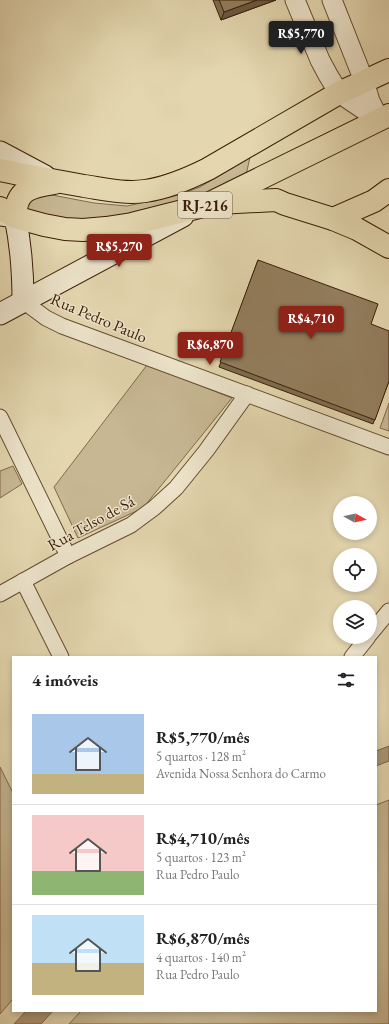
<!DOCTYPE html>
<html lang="pt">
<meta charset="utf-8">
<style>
body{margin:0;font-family:"EB Garamond",serif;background:#f6f6f6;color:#222;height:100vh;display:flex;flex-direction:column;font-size:15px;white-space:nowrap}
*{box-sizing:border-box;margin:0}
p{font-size:13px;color:#767676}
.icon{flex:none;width:22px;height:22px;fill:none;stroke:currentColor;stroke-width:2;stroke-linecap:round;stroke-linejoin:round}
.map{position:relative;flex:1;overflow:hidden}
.details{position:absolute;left:12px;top:656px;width:365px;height:356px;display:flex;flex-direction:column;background:#fff;border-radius:0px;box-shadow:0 2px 6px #0003}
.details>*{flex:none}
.needle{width:26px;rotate:98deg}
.tools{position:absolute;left:333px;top:496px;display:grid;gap:8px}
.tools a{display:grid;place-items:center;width:44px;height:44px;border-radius:50%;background:#fff;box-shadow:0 2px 6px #0003;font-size:20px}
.price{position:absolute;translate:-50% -34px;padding:0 9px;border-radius:4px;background:#8f2418;color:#fff;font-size:13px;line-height:26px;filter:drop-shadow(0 1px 2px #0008)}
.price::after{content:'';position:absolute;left:50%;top:24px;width:12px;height:9px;margin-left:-6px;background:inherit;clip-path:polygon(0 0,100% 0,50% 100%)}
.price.current{background:#222;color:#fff}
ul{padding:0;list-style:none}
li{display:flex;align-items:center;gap:12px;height:100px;padding:0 20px}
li+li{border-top:1px solid #e0e0e0}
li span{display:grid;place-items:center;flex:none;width:112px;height:80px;border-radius:0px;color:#555}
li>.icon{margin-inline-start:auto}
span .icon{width:48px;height:48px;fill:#fffc;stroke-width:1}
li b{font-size:17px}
h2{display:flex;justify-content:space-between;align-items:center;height:48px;padding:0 20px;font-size:17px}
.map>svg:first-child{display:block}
.green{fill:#c7b793;stroke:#816a4c}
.water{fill:#ab9876;stroke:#7e6749}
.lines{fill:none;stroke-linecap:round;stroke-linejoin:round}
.minor-casing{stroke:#654c30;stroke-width:17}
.tertiary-casing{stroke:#654c30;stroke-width:21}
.secondary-casing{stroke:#3b1d05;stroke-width:23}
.primary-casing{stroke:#3b1d05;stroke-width:24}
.minor{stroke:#ede5cc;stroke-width:15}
.tertiary{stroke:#ede5cc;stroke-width:19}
.secondary{stroke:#ede5cc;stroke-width:21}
.primary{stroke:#e4d7b0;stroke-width:22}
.wall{fill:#7e6c51;stroke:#3b1d05}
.shaded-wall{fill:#675842;stroke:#3b1d05}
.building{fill:#937e5e;stroke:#3b1d05}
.labels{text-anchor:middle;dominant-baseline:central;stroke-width:3;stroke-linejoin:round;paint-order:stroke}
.shield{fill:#ede5cc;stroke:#705941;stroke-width:1}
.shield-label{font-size:15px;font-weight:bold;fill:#3b1d05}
.street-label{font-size:16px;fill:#3b1d05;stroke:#ede5cc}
</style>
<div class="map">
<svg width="389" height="1024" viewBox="0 0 389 1024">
<rect width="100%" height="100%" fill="#e4d7b0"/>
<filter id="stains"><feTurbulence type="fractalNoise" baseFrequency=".005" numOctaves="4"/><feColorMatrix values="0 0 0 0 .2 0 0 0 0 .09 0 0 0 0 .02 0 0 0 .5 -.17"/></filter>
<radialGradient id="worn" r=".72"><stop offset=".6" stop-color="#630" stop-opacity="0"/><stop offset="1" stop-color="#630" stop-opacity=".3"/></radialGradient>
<g class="green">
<polygon points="250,157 245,180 223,193 120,222 44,222 24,207 26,199 47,194 94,203 127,206 179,195 200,187"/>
<polygon points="147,365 232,398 143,508 78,538 54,487"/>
<polygon points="389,403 389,431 380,428"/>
<polygon points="13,466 22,484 0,498 0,471"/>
<polygon points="0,767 13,793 13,999 0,1014"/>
<polygon points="389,800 389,1024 69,1024 81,1011 376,1011 376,805"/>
</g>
<g class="water">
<polygon points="389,746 389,761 376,766 376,751"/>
<polygon points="26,1011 53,1011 41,1024 14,1024"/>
</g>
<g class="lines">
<defs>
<g id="minor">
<polyline points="23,301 46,318 62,326 389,447"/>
<polyline points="0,417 68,556"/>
<polyline points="23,581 61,657"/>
<polyline points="0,594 68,556 131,525 154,508 176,488 206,451 247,394"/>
<polyline points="370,634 389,611"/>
<polyline points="352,657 368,637"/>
</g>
<g id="tertiary">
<polyline points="295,0 320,60 328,75 339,93 379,120"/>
<polyline points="332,0 364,81 370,101 379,119"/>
</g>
<g id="secondary">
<polyline points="0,152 45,176"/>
<path d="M 0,215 L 15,217 C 21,245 23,272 23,301"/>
<polyline points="0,314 183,216"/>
</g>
<g id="primary">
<path d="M 0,170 C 28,176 56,181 84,186 C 104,189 125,194 145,191 C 167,188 188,179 208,169 L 339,93 L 389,70"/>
<polyline points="218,203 276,200 285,204 333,219 357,229 389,247"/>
<polyline points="0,208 15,217 44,225 65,229 83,230 106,228 132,224 199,207 208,204 389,115"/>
<path d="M 15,217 C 16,189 30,187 54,183"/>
<polyline points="333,219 374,201 389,190"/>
</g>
</defs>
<use href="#minor" class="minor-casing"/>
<use href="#tertiary" class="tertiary-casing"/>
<use href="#secondary" class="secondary-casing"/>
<use href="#primary" class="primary-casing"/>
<use href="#minor" class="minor"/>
<use href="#tertiary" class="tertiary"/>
<use href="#secondary" class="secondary"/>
<use href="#primary" class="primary"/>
</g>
<g class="wall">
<polygon points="213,0 276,0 221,20"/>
<polygon points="258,260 371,324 389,381 373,424 219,367"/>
</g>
<polygon class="shaded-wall" points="257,0 276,0 221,20 224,12"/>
<g class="building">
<polygon points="219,0 257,0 224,12"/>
<polygon points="258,260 378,304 371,324 389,331 389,381 375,420 220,362"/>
</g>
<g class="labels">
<rect class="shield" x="178" y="192" width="54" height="26" rx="3"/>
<g class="shield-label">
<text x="205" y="205">RJ-216</text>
</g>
<g class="street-label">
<text transform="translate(99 318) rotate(23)">Rua Pedro Paulo</text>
<text transform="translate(91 523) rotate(-29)">Rua Telso de Sá</text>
</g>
</g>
<rect width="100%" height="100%" filter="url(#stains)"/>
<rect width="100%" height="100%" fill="url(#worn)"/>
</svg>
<div class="tools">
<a><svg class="needle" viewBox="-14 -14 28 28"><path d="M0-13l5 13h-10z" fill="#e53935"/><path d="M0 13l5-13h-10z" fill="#767676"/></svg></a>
<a><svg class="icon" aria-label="locate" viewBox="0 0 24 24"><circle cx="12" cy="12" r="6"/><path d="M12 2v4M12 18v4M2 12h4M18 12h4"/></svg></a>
<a><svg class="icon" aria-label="layers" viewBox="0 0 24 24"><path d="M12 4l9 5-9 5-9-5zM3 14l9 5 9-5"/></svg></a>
</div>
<b class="price current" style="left:301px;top:55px">R$5,770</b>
<b class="price" style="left:119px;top:268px">R$5,270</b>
<b class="price" style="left:311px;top:340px">R$4,710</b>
<b class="price" style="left:210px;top:366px">R$6,870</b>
<section class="details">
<h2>4 imóveis<svg class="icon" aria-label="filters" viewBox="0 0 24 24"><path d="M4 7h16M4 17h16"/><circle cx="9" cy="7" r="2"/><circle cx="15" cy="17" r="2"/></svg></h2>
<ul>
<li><span style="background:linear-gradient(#a9c7e8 75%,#c2b280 0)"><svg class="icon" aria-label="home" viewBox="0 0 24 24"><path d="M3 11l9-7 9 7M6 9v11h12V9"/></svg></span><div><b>R$5,770/mês</b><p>5 quartos · 128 m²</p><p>Avenida Nossa Senhora do Carmo</p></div></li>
<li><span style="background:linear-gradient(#f6c9c9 70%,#8fb573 0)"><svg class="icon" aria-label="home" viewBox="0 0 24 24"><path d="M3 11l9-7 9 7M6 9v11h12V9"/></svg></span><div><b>R$4,710/mês</b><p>5 quartos · 123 m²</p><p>Rua Pedro Paulo</p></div></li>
<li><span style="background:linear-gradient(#bfe0f5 60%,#c2b280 0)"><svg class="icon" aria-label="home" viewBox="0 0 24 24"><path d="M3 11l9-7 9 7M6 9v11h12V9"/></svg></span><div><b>R$6,870/mês</b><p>4 quartos · 140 m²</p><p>Rua Pedro Paulo</p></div></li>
</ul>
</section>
</div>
